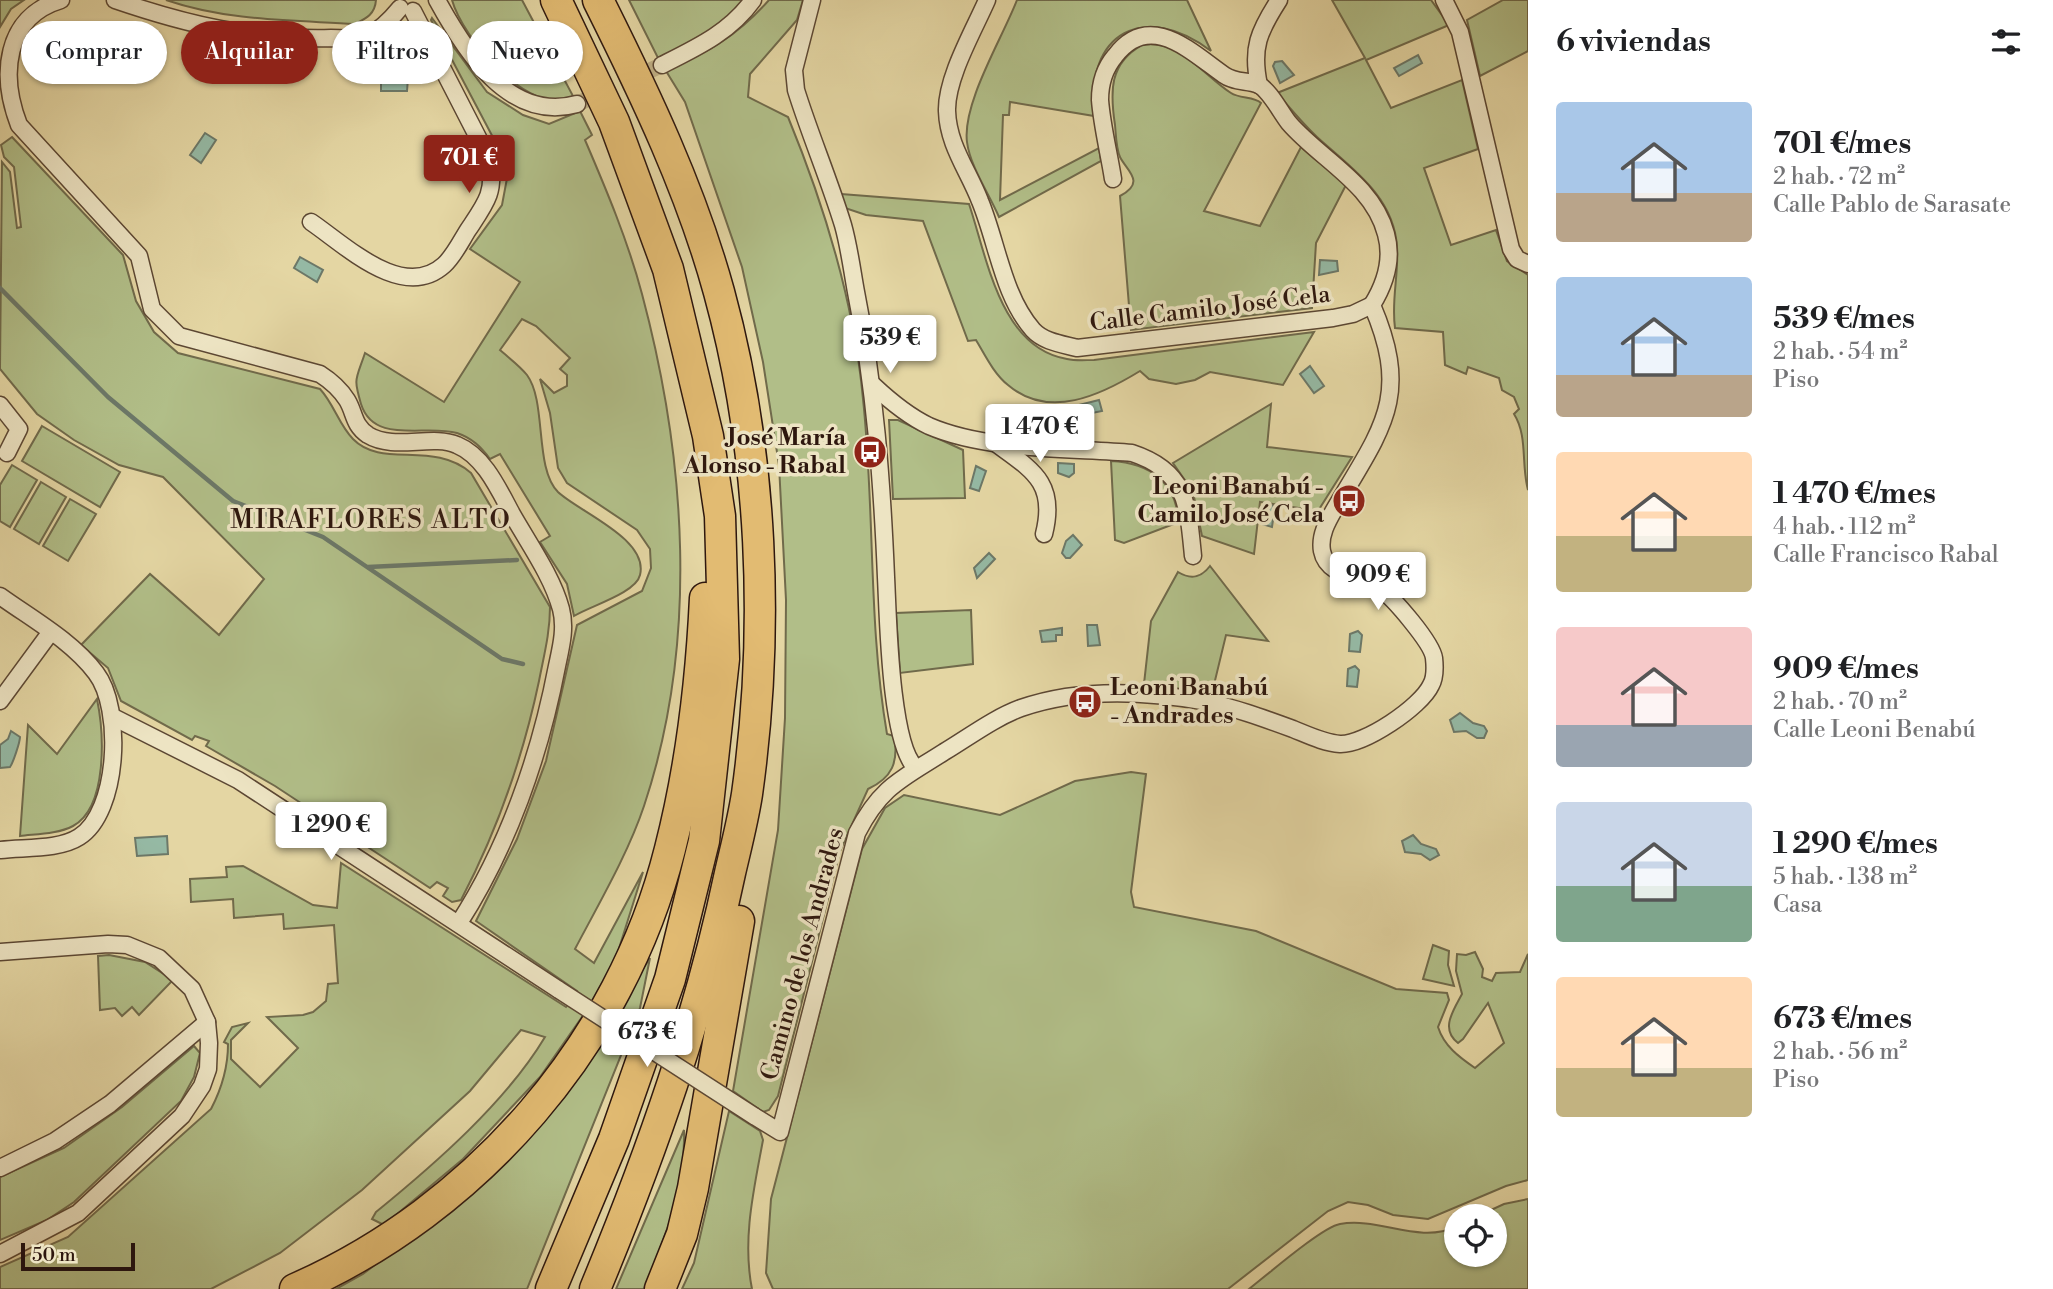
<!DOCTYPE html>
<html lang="es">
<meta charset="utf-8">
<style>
body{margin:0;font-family:"Libre Bodoni",serif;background:#f2f2f2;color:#202124;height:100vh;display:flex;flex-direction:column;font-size:26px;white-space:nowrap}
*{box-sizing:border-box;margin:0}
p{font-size:23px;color:#757577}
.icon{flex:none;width:38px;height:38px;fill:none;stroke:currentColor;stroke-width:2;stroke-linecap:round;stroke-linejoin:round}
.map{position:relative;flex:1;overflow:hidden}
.details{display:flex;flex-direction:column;background:#fff;width:525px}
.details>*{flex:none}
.banner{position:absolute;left:21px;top:21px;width:665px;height:63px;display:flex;gap:14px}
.fabs{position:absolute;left:1444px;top:1204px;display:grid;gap:14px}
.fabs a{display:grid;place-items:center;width:63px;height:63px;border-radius:50%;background:#fff;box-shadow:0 2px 5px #0004;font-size:35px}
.scale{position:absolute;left:21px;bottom:18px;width:114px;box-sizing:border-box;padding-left:7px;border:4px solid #2e170e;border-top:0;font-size:19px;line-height:24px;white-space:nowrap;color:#2e170e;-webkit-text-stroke:5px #ede4c3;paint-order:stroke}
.price{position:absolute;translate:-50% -60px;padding:0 16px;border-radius:7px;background:#fff;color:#222;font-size:23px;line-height:46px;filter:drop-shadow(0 2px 4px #0008)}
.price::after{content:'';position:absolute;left:50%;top:42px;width:21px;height:16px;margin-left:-10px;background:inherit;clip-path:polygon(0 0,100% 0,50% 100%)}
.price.on{background:#8f2418;color:#fff}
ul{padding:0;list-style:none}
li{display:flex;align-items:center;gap:21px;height:175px;padding:0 28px}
li span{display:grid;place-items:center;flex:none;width:196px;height:140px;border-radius:7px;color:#555}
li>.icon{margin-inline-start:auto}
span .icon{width:84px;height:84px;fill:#fffc;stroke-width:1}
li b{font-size:30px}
h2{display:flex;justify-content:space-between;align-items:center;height:84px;padding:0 28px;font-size:30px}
.pill{padding:0 24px;border-radius:32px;background:#fff;box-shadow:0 2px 5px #0004;font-size:24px;line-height:63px}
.pill.on{background:#8f2418;color:#fff}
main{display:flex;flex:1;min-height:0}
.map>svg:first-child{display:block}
.green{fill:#b1be88;stroke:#706a4b;stroke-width:2}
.water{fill:#95b9a4;stroke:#6c7868;stroke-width:2}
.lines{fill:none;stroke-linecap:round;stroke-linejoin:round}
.stream{stroke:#6c7868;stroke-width:4.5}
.street-tunnel{stroke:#c0b085;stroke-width:16;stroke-dasharray:16 8;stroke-linecap:butt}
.street-casing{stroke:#5c4733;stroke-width:19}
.highway-casing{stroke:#2e170e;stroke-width:33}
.street{stroke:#ede4c3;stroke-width:16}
.highway{stroke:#e2bb72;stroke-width:30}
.street-bridge-casing{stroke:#5c4733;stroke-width:19;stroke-linecap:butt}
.street-bridge{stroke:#ede4c3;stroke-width:16}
.labels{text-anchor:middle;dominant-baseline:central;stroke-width:7;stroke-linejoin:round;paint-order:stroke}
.street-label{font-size:24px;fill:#2e170e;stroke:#ede4c3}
.poi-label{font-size:24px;font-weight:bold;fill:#2e170e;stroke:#ede4c3;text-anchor:end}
.neighbourhood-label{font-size:26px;letter-spacing:2px;fill:#2e170e;stroke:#ede4c3}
</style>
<main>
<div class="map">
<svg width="1528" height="1289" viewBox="0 0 1528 1289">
<rect width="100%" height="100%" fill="#e4d6a3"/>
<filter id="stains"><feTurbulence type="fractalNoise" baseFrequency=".00286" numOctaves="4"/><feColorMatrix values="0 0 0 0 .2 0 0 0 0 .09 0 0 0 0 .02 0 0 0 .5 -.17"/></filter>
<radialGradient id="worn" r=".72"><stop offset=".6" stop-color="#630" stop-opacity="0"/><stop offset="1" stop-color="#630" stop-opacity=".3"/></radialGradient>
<g class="green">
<polygon points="0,0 24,0 11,9 0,27"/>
<path d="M 166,0 L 376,0 C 375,14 367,18 355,24 C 291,20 227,21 166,0 Z"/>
<path d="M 452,0 L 522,0 L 573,96 C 530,120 462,37 452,0 Z"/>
<path d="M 629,0 L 743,0 C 724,29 688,43 658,58 Z"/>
<path d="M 769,0 L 803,0 L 797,20 L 750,74 L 748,97 L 788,117 C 825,207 854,302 863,399 C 875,511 868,623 887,734 L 894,736 C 899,762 892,778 868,789 L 840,851 L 778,1096 L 769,1110 L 763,1112 L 733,1091 L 778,830 L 785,718 L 786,600 L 779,465 L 763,362 L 742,267 L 685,102 L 666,71 C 710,51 737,36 769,0 Z"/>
<path d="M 1017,0 L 1187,0 L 1211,51 C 1145,1 1085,32 1094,116 L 1010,102 L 1009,115 L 1003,115 L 1000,200 L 1099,148 L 1101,161 L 999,217 C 989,194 970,166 967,142 C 962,103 1003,37 1017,0 Z"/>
<path d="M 1332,0 L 1431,0 L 1449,25 L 1366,60 L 1391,108 L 1462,80 L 1478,149 L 1424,168 L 1451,245 L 1496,230 L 1507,261 L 1528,275 L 1528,490 C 1521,465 1528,436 1514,414 L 1519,409 L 1514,397 L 1502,390 L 1499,378 L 1468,367 L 1466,374 L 1445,365 L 1443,332 L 1395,328 C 1391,300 1399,274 1397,247 C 1394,196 1351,168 1317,137 C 1302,123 1290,108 1277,93 L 1365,58 Z"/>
<polygon points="1503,0 1528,0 1528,51 1480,76 1467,20"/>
<path d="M 432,18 L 487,92 L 523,115 L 549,124 L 580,111 L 592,135 L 585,140 C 606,189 628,241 642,294 C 686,459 699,641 644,806 C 628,854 598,905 575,949 L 594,963 L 643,872 L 610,977 L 540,1077 L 463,1159 L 384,1225 L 372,1219 L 376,1212 C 435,1164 506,1102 545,1037 L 521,1030 L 470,1091 L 362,1190 L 280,1253 L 211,1289 L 0,1289 L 0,1267 L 68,1237 L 211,1109 C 222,1088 228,1068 228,1044 L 224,1042 L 232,1027 L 248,1023 L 231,1040 L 231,1059 L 260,1087 L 298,1048 L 267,1017 L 303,1015 L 313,1012 L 326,1001 L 328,984 L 338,983 L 334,925 L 284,929 L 283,914 L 234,918 L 233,899 L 191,902 L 190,879 L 227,877 L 226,867 L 243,866 L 313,905 L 337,908 L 341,863 L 566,1007 L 577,991 L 476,921 L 517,839 L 546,761 L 577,625 L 642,591 L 651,568 L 650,549 L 637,530 L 567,483 L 558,468 L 550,413 L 540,379 L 554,393 L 567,386 L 567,375 L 560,369 L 570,358 L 536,326 L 522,319 L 500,350 C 509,358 520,366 527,375 C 547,402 534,468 558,492 C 579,512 649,539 640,575 C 636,593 590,606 574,616 L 567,584 L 540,542 L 550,536 L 500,454 L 490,459 C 481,447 472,438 457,433 C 425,424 374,445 361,404 C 353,377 356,380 365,353 L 444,402 L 520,282 L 470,249 L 502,205 L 508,173 L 497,145 L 431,20 Z"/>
<path d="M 1142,45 C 1179,38 1204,76 1231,93 C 1240,99 1254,96 1261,103 L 1204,211 L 1260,226 L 1301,147 L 1346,185 L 1316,243 L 1312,308 L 1131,330 L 1120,196 C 1147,182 1126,170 1120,157 C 1116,148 1116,135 1115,125 C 1110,92 1109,63 1142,45 Z"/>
<path d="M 12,137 L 123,255 L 136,301 L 154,332 L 178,353 L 320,389 C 334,404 339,425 353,439 C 382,469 433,440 471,473 L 550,607 C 550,633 544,655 539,681 C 523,757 497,831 461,900 L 452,902 L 443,896 L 448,888 L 437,882 L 430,888 L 275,786 L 206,746 L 209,741 L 195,736 L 192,740 L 121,701 L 108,668 L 81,645 L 150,574 L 219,635 L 264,579 L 163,477 L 119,465 L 74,440 L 37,414 L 0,369 L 2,162 L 10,172 L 17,228 L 21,227 L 14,167 L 4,157 L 1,145 Z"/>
<path d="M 841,194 L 969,204 C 987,257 1000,348 1067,359 C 1076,361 1085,360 1094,360 L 1314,332 L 1283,385 L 1210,372 L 1195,380 L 1176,384 L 1149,379 L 1140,371 C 1101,395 1049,420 1008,385 C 994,374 985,355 976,340 L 968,341 L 923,221 L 866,215 L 845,208 Z"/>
<polygon points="1271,404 1267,447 1352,457 1318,511 1260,502 1254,554 1202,536 1193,492 1173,463"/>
<polygon points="889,420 898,420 963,450 965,498 893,499"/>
<polygon points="42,426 120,472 100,507 22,461"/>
<path d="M 1111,461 C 1150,463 1176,482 1179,522 L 1124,543 L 1115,540 Z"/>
<polygon points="12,465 37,480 10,527 0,521 0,485"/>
<polygon points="41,482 66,497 39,544 14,529"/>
<polygon points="70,499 96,514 68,561 43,546"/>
<path d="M 1210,566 L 1268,641 L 1226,635 L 1212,693 L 1144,684 L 1151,621 L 1178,572 C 1191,580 1201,578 1210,566 Z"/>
<polygon points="971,610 973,664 900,673 896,613"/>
<path d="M 97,699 C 104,733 108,807 73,826 C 58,834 36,834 20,836 L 28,725 L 57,754 Z"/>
<path d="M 1131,772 L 1146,774 L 1131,892 L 1134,907 L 1256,931 L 1396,989 L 1447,993 L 1449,1000 L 1438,1027 C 1444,1046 1459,1057 1475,1068 L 1504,1043 L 1488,1003 L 1463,1039 L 1458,1043 C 1440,1029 1453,1011 1462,994 L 1456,971 L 1457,954 L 1466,955 L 1475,952 L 1483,969 L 1482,977 L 1492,981 L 1496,973 L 1520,972 L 1528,954 L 1528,1180 L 1506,1186 L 1428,1219 L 1393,1215 L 1368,1205 L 1348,1202 L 1328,1211 L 1228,1289 L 773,1289 L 766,1273 L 771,1199 L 862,849 L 885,808 L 904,795 L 1000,815 L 1075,781 Z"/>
<polygon points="1433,945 1449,951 1448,965 1454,986 1423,979"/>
<polygon points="109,955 145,962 173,980 139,1015 132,1007 122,1016 115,1008 100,1010 98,956"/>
<polygon points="650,958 640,1008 527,1289 336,1289 363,1274 491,1176 590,1051"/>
<polygon points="194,1046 200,1053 194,1077 181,1101 74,1202 47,1220 0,1240 0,1177 64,1148 122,1107"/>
<path d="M 729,1111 L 760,1131 L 763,1140 C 754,1189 742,1239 752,1289 L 682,1289 L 694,1263 Z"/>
<path d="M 684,1130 C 686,1187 665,1238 644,1289 L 616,1289 Z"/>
<path d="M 1528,1199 L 1528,1289 L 1249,1289 C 1266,1276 1322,1227 1340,1224 C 1379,1217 1418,1244 1456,1227 L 1456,1255 L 1494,1255 L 1494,1216 L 1478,1216 L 1504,1204 Z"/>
</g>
<g class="water">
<polygon points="1418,55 1422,63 1399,76 1394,68"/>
<polygon points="1282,61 1294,75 1280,83 1273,66 1275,62"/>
<polygon points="381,77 408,78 407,91 381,91"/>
<polygon points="205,133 216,140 201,163 190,155"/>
<polygon points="300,257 323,270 317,282 294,268"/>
<polygon points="1320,260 1337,261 1338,271 1319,275"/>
<polygon points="1310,366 1324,386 1314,393 1300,374"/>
<polygon points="1099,400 1102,411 1092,413 1080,410 1079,405"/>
<polygon points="1058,463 1074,464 1074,473 1069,477 1058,473"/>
<polygon points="976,466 986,471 979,491 970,488"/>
<polygon points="1264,504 1275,506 1272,527 1262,524"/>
<polygon points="1073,535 1082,545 1070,558 1066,558 1062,553 1066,541"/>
<polygon points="989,553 995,559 977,578 974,568"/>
<polygon points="1087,625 1097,625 1100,645 1088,646"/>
<polygon points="1062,628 1062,635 1056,635 1056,641 1042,642 1040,631"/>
<polygon points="1358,631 1362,635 1360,652 1349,651 1350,634"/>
<polygon points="1355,666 1359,670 1357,687 1347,686 1348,669"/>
<polygon points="1460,713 1473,723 1484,726 1487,731 1484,738 1477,738 1466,731 1454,732 1450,720"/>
<path d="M 11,731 L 20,737 C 20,742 13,763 10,767 L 0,768 L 0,745 L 8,739 Z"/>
<polygon points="1413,835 1421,844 1436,849 1439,855 1430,860 1421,854 1405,852 1402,841"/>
<polygon points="167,836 168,854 137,856 135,838"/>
</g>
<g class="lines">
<g class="stream">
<polyline points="0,288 108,397 233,501 323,537 502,659 523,664"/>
<polyline points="368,567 517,560"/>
</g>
<polyline class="street-tunnel" points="577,104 662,65"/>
<defs>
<g id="street">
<path d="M 61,0 C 4,17 0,76 19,125 L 139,256 L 152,309 L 179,336 L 320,374 C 331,381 340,389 347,400 C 355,413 353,425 368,435 C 394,451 432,434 457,445 C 484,456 499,490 512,514 C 529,544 552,576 561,609 C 566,628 561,647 557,666 C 540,755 508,847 459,923"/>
<path d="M 115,0 C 188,25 252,40 331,38 C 342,38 358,40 368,36 C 382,29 391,19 400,8"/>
<path d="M 437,0 C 465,51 509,123 577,104"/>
<path d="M 812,0 L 794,70 L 796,90 C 810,135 829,179 843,225 C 849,246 852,270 856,292 C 875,387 882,481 886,577 C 888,615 890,745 916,768"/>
<path d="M 987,0 C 974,30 946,78 947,111 C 948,145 968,170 980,201 C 997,242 1003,296 1033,330 C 1044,342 1062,344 1077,348 L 1333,318 L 1353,314 L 1372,305"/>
<polyline points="1444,0 1460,32 1511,249 1517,259 1528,264"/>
<path d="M 662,65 C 698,47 730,32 753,0"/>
<path d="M 1259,85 C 1251,48 1259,31 1279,0"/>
<path d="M 311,222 C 345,245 403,302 444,265 C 454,256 461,241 468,230 C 486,203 495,193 490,161 L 413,11"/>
<path d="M 873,385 C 890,401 908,416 929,426 C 987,451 1070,448 1132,453 C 1187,471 1188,505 1193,556"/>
<polyline points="0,405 19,429 7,453"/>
<path d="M 994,442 C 1032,470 1057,482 1044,534"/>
<path d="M 0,596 C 32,619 72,641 96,673 C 123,708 119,812 79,837 C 59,850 24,847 0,850"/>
<polyline points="0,701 50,633"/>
<polyline points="113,717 238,780 559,990"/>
<polyline points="0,952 108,944 127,945 159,958 192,989 207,1022 209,1043 208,1069 202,1086 182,1116 78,1213 0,1254"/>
<path d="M 754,1116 L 780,1132 L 857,833 C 881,786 902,779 944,752 C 969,737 994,718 1021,708 C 1078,688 1144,691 1202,701 C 1233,707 1263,718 1293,729 C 1308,735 1324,743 1340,744 C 1364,745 1421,707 1431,685 C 1435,678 1435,667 1434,658 C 1432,643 1393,597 1380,589 C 1362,577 1327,577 1322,551 C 1319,534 1329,519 1337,505 C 1383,427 1411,396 1372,305 C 1385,284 1393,259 1386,234 C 1373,184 1320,159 1289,123 C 1281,113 1270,91 1259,85 C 1248,80 1235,83 1224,75 C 1191,52 1150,10 1115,56 C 1104,69 1100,83 1100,100 C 1102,126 1109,153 1113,179"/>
<polyline points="0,1168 55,1141 110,1104 207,1022"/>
</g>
<g id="highway">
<path d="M 295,1289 C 477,1209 621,1044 670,849 C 691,767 701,683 705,598"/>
<polyline points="551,1289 614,1139 670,979 704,841 724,659 720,516 708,436 668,269 614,122 556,0"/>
<path d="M 595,1289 C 651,1154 700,1016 730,873 C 736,847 743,820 747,794 C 770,630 763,452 719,292 C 691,190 645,94 598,0"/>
<polyline points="660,1289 682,1234 693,1188 739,921"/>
</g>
</defs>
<use href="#street" class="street-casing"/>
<use href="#highway" class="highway-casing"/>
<use href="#street" class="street"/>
<use href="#highway" class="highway"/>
<defs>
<polyline id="street-bridge" points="559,990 754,1116"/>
</defs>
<use href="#street-bridge" class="street-bridge-casing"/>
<use href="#street-bridge" class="street-bridge"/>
</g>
<defs>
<symbol id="bus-disc" viewBox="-11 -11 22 22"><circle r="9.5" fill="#8f2418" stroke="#ede4c3"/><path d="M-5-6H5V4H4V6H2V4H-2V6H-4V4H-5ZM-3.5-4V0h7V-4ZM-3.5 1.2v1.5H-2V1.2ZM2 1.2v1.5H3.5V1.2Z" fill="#fff"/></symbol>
</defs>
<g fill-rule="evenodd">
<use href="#bus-disc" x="851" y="433" width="38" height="38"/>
<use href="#bus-disc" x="1330" y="482" width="38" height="38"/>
<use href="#bus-disc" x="1066" y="683" width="38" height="38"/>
</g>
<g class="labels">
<g class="street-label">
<text transform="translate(1210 309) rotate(-7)">Calle Camilo José Cela</text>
<text transform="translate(803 954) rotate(-75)">Camino de los Andrades</text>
</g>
<g class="poi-label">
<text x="846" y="438">José María<tspan x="846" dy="28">Alonso - Rabal</tspan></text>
<text x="1324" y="487">Leoni Banabú -<tspan x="1324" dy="28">Camilo José Cela</tspan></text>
<text x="1110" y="688" text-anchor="start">Leoni Banabú<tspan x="1110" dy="28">- Andrades</tspan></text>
</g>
<g class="neighbourhood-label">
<text x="371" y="520">MIRAFLORES ALTO</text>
</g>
</g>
<rect width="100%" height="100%" filter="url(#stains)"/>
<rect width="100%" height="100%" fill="url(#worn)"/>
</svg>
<div class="fabs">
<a><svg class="icon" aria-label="locate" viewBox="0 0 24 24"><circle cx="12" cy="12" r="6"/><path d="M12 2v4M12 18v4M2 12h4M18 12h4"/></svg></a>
</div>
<div class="scale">50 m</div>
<b class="price on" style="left:469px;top:195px">701 €</b>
<b class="price" style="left:890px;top:375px">539 €</b>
<b class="price" style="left:1040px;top:464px">1 470 €</b>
<b class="price" style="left:1378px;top:612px">909 €</b>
<b class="price" style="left:331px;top:862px">1 290 €</b>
<b class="price" style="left:647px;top:1069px">673 €</b>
<div class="banner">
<a class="pill">Comprar</a>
<a class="pill on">Alquilar</a>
<a class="pill">Filtros</a>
<a class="pill">Nuevo</a>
</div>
</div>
<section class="details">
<h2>6 viviendas<svg class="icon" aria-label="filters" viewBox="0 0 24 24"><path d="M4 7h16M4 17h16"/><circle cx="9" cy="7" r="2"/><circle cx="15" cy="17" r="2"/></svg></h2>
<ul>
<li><span style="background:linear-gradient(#a9c7e8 65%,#b9a48a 0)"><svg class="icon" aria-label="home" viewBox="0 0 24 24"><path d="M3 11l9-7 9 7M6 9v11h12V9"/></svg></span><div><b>701 €/mes</b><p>2 hab. · 72 m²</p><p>Calle Pablo de Sarasate</p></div></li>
<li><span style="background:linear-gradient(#a9c7e8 70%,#b9a48a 0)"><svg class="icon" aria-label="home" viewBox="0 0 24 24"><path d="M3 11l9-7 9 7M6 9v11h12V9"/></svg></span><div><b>539 €/mes</b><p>2 hab. · 54 m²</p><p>Piso</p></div></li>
<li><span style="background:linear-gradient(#ffd9b3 60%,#c2b280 0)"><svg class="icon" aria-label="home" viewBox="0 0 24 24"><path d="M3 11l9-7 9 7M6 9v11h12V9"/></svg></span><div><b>1 470 €/mes</b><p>4 hab. · 112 m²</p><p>Calle Francisco Rabal</p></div></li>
<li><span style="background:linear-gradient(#f6c9c9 70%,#9aa5b1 0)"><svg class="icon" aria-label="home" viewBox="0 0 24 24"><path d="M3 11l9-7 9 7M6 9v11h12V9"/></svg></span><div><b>909 €/mes</b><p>2 hab. · 70 m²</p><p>Calle Leoni Benabú</p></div></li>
<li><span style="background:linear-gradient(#c9d6e8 60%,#7fa58c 0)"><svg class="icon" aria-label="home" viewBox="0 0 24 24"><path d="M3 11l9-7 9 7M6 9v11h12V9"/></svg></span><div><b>1 290 €/mes</b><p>5 hab. · 138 m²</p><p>Casa</p></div></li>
<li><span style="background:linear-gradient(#ffd9b3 65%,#c2b280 0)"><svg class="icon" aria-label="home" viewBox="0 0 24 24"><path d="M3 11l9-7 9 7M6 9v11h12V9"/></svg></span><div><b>673 €/mes</b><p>2 hab. · 56 m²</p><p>Piso</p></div></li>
</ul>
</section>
</main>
